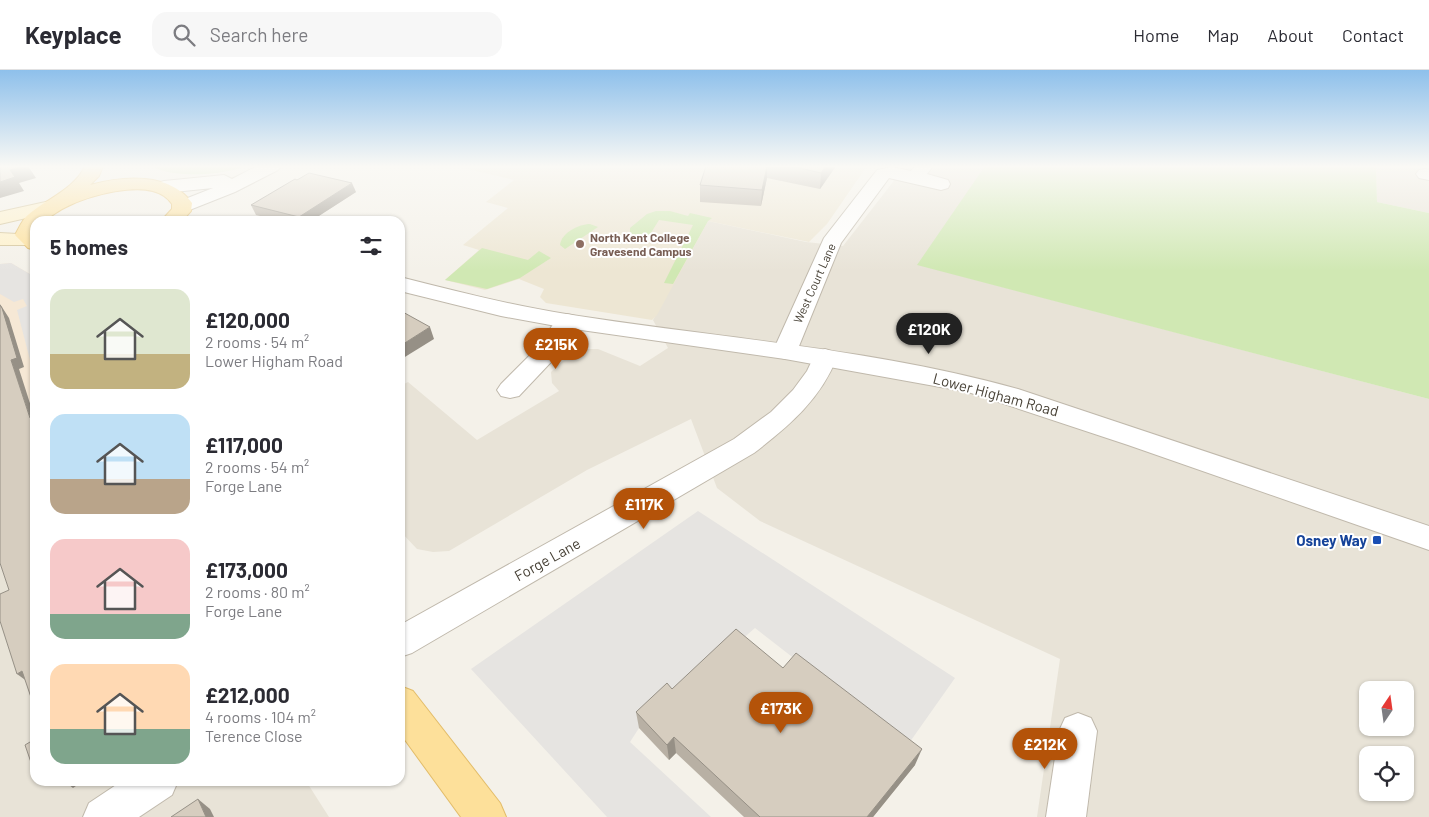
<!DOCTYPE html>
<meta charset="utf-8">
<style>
body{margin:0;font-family:Barlow,sans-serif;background:#f7f7f7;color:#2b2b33;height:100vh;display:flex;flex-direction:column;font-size:19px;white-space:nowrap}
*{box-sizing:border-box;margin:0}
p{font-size:16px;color:#7c7c81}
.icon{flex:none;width:28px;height:28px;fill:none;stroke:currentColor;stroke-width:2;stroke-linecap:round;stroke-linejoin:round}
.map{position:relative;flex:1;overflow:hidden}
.drawer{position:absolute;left:30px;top:146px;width:375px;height:570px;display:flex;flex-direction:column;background:#fff;border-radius:15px;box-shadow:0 1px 4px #0004}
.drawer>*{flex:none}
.needle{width:32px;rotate:13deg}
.tools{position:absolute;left:1359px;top:611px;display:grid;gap:10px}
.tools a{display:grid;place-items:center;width:55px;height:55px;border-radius:10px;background:#fff;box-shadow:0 1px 4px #0004;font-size:25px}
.price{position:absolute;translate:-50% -42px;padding:0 11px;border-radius:18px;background:#b45309;color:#fff;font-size:16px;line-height:32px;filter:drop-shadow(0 1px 2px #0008)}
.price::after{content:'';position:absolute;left:50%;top:30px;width:15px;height:11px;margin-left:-8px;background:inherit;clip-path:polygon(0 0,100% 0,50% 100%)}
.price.selected{background:#222;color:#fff}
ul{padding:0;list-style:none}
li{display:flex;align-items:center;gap:15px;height:125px;padding:0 20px}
li span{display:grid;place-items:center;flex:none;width:140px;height:100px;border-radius:15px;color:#555}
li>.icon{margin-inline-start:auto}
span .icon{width:60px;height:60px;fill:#fffc;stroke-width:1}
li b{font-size:21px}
h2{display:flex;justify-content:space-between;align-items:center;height:60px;padding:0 20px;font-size:21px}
header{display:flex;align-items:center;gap:30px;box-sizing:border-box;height:70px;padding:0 25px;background:#fff;border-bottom:1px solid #e1e1e2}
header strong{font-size:24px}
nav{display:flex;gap:28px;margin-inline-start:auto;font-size:18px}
.search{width:350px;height:45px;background:#f7f7f7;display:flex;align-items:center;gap:12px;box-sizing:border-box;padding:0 18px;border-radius:15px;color:#7c7c81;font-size:19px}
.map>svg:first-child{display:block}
.residential{fill:#e8e3d7;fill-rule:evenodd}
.commercial{fill:#f6e8d5}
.education{fill:#ede6d3}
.green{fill:#d0e8b3}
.parking{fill:#e6e4e1}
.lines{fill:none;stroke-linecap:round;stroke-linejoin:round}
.minor-casing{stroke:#c0b9ac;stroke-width:2}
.tertiary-casing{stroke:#c0b9ac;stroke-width:2}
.secondary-casing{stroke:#d4c499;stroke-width:2}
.primary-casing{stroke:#e3bd69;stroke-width:2}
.minor{fill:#fff;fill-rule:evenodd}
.tertiary{fill:#fff;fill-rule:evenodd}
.secondary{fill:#fef1ca;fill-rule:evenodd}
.primary{fill:#fde09a;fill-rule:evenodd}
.wall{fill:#b8b0a4}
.shaded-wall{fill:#969086}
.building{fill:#d6cdbf;stroke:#969086}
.education-dot{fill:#8d6e63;stroke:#fff;stroke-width:2}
.transit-dot{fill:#1a4fb4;stroke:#fff;stroke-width:2}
.labels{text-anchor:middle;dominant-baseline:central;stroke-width:4;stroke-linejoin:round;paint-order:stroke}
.far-education-label{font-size:12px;font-weight:bold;fill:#785e54;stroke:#fff;text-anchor:start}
.far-street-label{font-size:12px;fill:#484237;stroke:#fff}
.street-label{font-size:15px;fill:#484237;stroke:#fff}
.transit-label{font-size:15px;font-weight:bold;fill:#164399;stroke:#fff;text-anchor:end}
</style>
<header>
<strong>Keyplace</strong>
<div class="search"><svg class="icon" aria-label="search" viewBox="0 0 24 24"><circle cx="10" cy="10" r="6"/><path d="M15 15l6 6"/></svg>Search here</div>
<nav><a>Home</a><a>Map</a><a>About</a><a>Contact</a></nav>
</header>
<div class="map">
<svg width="1429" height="747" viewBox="0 0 1429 747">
<rect width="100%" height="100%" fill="#f4f1e9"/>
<g class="residential">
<path d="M 899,96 L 1002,96 L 927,197 L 1429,329 L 1429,747 L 1037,747 L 1060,589 L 760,451 L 717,418 L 691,349 L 587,400 L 449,481 L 433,482 L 417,479 L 400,461 L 400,316 L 408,312 L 477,370 L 559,321 L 552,313 L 551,302 L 560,293 L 573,284 L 588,279 L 598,279 L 640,296 L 668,278 L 653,250 L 708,151 L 806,172 L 843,176 L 893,112 ZM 1368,620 L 1405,620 L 1405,658 L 1368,658 ZM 1368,685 L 1405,685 L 1405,722 L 1368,722 Z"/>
<polygon points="1376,96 1429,96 1429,143 1377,132"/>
<polygon points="35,330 35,711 306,711 329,747 0,747 0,343"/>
</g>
<polygon class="commercial" points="11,193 35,207 35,330 30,332 28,328 0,338 0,194"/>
<polygon class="education" points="455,96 867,96 827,154 809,172 708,151 657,245 652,250 546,233 540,227 544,219 519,209 485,220 445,210 479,180 463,175 508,138 486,132 514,110"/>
<g class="green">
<path d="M 151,96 L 247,96 C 222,105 175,109 151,96 Z"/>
<polygon points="985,96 1376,96 1377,132 1429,143 1429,329 917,195"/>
<polygon points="656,141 670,141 688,146 690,143 712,148 708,151 673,214 664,213 693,155 659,150 649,166 644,165 640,168 630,165 630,158 647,144"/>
<path d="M 590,154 L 598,157 L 565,179 L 560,175 C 561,163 579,154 590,154 Z"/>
<polygon points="482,178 528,190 539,181 551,188 520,208 487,219 445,210"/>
</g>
<g class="parking">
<polygon points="11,193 35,207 35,309 17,240 27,236 23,229 14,232 0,224 0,194"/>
<polygon points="698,441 955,608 907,676 755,558 639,658 630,672 711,747 607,747 471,599"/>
</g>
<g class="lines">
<defs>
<g id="minor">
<polygon points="257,96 281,96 278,100 235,122 182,143 175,141 172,137 175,133 213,118 164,123 157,121 155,117 157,113 164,111 224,105 232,109"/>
<polygon points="915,96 933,96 927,104 948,110 950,114 948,118 941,120 889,108 841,173 797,281 794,286 785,289 776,286 773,281 824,168 877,100 892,97 911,101"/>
<polygon points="1425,99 1429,100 1429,110 1419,108 1416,104 1419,100"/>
<polygon points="567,244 575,246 579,251 553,290 519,326 510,328 501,326 497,320 501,314 535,280 559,246"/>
<path d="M 825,279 L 834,282 L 837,287 C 821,329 789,356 754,383 L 412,583 L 400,587 L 400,555 L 734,369 L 771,342 L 793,320 L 807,301 L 816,282 Z"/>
<polygon points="1078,643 1091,648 1097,661 1086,747 1046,747 1059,661 1065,648"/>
<polygon points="122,711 178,711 172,725 139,747 83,747 89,733"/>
</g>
<path id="tertiary" d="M 400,207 C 455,221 510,235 566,244 C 717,268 871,278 1018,319 L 1429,456 L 1429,480 L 1128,375 L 968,322 L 785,289 L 567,258 L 501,246 L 400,221 Z"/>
<g id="secondary">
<polygon points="50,131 57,133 60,137 57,141 0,154 0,142"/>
<polygon points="0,163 35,165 35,175 0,175"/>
</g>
<g id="primary">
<path d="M 85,96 L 103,96 L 99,106 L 90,115 C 123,106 170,102 192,133 L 191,141 L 182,151 L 161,151 L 172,139 L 172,134 C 170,131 167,128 164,126 C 142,110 88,126 66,137 C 55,142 48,151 35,151 L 35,180 L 28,178 L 15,165 C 19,158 22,150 28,145 C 45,130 76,118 85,96 Z"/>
<polygon points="400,616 413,621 500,733 506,747 461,747 400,663"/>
</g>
</defs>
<use href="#minor" class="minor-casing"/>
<use href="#tertiary" class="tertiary-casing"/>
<use href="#secondary" class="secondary-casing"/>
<use href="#primary" class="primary-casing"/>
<use href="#minor" class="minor"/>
<use href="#tertiary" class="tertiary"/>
<use href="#secondary" class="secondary"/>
<use href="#primary" class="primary"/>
</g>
<g class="wall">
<polygon points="706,96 836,96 820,119 767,108 761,136 700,132 700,115"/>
<polygon points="297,110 356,122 311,151 280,151 256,145 251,135"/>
<polygon points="783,598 915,695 873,747 744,747 676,683 669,690 639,658 636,642"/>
</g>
<g class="shaded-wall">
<polygon points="24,96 28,96 36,108 19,113 24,121 0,128 0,112 10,100"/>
<polygon points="767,96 767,108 761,136 762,120"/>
<polygon points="826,96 836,96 820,119 821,103"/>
<polygon points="352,113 356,122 311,151 300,151 299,147"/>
<polygon points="0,234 9,248 24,297 19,299 35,349 35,354 30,348 11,290"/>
<polygon points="430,257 434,269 400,290 400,276"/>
<polygon points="22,601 28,612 17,604"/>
<polygon points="674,667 676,683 669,690 667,675"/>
<polygon points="922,679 915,695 873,747 867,747"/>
<polygon points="64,711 83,711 73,718"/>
<polygon points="198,729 210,739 214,747 206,747"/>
</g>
<g class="building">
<polygon points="0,96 24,96 10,100 15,107 0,112"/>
<polygon points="706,96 767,96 762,120 700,115"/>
<polygon points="791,96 826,96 821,103"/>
<polygon points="309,103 352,113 299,147 251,135 295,109 297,110"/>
<polygon points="0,235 2,238 17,288 11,290 30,348 33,346 35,352 35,639 22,601 17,604 0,551 0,524 9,520 0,493"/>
<polygon points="401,241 430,257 400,276 400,242"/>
<polygon points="736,559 783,598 796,583 922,679 867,747 760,747 674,667 667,675 636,642 667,613 672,619"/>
<polygon points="35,669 35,701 34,701 25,675"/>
<polygon points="198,729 206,747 171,747"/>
</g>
<linearGradient id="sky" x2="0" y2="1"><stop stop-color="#8ec0eb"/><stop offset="0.48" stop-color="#faf9f5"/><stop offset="1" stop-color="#faf9f5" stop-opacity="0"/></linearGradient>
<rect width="1429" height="201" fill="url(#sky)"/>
<circle class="education-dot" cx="580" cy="174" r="5"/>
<rect class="transit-dot" x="1372" y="465" width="10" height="10" rx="2.5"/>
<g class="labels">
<g class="far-education-label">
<text x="590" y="167">North Kent College<tspan x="590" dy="14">Gravesend Campus</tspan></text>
</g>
<g class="far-street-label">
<text transform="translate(814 213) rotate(-66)">West Court Lane</text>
</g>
<g class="street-label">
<text transform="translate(996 324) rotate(15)">Lower Higham Road</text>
<text transform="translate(547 489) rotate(-29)">Forge Lane</text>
</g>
<g class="transit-label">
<text x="1367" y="470">Osney Way</text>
</g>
</g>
</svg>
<div class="tools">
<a><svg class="needle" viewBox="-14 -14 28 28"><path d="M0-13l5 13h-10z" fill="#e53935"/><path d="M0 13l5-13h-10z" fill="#7c7c81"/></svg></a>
<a><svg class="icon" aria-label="locate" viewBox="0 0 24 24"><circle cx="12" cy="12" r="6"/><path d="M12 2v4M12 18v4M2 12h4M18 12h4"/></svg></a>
</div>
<b class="price selected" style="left:929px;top:285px">£120K</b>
<b class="price" style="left:556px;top:300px">£215K</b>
<b class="price" style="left:644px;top:460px">£117K</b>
<b class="price" style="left:781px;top:664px">£173K</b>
<b class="price" style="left:1045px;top:700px">£212K</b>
<section class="drawer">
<h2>5 homes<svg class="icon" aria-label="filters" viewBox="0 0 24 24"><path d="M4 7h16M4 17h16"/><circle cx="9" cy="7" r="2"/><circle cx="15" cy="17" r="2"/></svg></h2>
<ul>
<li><span style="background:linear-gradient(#dfe7d0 65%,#c2b280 0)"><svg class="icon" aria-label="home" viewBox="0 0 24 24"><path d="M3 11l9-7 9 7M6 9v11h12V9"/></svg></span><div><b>£120,000</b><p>2 rooms · 54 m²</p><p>Lower Higham Road</p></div></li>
<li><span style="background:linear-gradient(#bfe0f5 65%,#b9a48a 0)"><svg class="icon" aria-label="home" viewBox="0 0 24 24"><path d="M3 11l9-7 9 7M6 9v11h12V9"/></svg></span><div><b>£117,000</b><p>2 rooms · 54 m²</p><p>Forge Lane</p></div></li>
<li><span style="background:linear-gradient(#f6c9c9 75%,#7fa58c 0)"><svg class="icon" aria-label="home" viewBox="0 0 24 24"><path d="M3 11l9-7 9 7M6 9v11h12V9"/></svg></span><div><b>£173,000</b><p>2 rooms · 80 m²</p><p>Forge Lane</p></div></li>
<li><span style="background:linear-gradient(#ffd9b3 65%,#7fa58c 0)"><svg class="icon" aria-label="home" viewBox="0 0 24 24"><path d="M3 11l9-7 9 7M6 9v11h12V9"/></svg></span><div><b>£212,000</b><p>4 rooms · 104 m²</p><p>Terence Close</p></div></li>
</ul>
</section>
</div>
